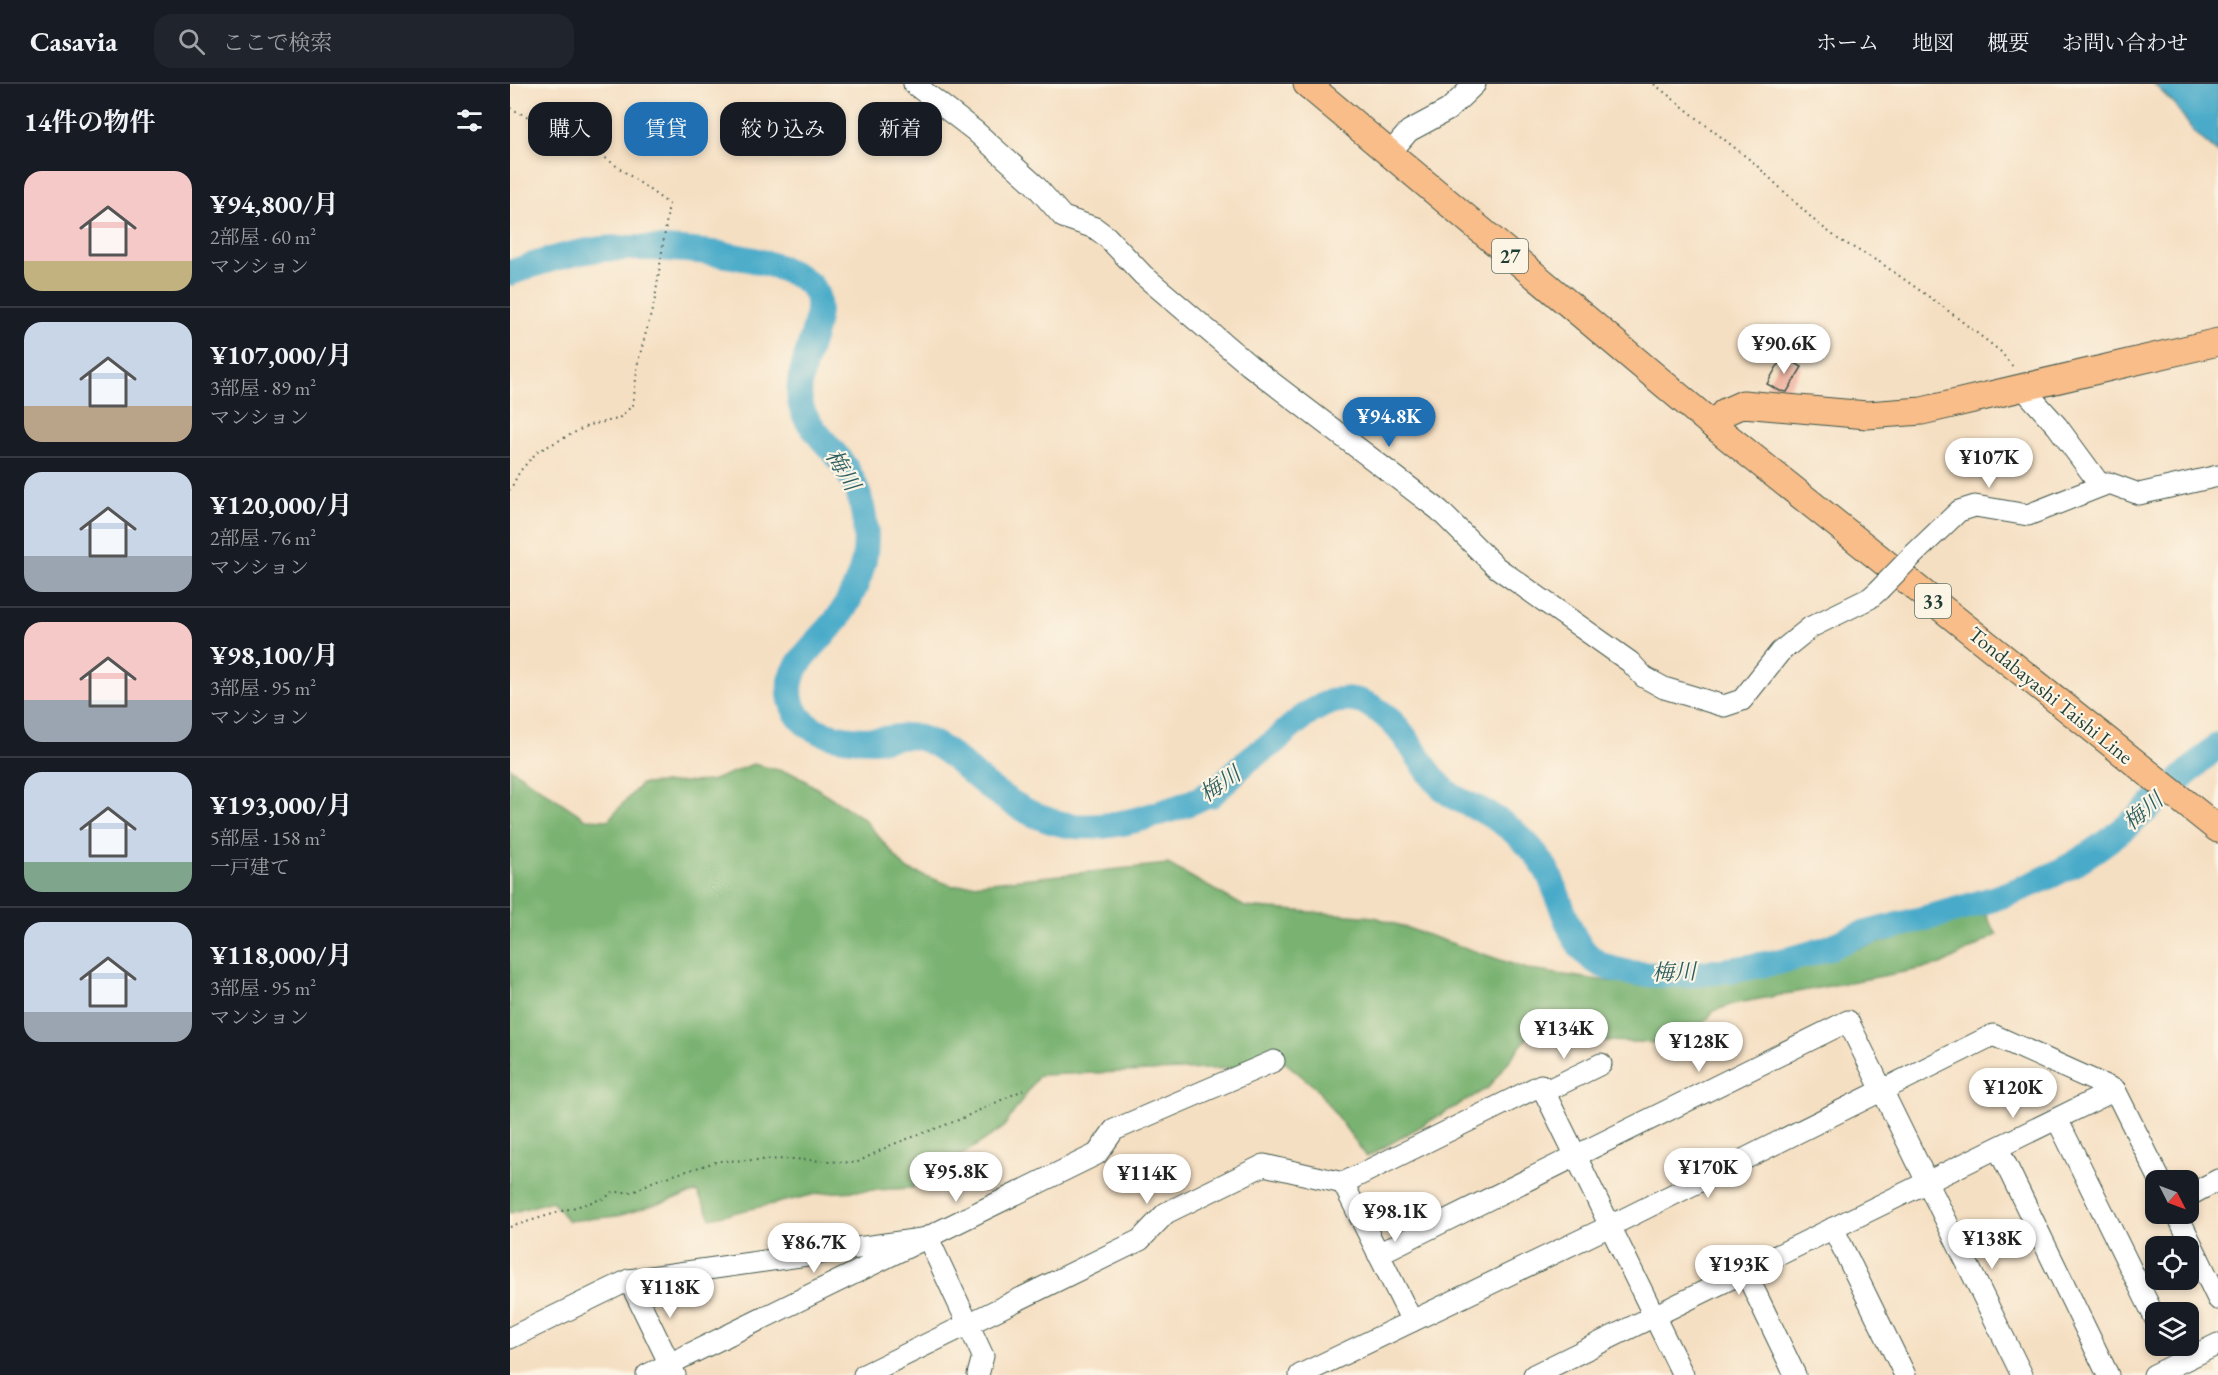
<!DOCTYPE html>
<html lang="ja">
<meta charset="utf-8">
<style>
body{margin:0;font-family:"EB Garamond","Noto Serif JP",serif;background:#20242c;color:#f1f3f6;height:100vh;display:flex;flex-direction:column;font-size:22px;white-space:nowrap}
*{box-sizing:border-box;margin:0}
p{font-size:20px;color:#9ea1a6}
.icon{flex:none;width:33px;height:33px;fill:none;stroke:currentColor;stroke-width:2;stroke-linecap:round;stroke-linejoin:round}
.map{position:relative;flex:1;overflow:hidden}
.details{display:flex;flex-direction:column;background:#171b24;width:510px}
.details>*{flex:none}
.hud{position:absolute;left:18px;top:18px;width:570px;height:54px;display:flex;gap:12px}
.needle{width:39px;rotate:132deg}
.buttons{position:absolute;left:1635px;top:1086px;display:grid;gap:12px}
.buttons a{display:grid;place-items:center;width:54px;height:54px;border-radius:12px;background:#171b24;box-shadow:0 3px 9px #0003;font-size:30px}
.price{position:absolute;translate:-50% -51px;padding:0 14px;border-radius:21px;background:#fff;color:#222;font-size:20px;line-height:39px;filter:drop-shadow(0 2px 3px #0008)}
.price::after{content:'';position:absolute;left:50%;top:36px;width:18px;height:14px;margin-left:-9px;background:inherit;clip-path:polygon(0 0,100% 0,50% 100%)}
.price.active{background:#1f6fb2;color:#fff}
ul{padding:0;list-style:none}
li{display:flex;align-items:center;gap:18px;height:150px;padding:0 24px}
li+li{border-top:2px solid #363941}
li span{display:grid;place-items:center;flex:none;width:168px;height:120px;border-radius:18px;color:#555}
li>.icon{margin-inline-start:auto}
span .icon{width:72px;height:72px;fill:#fffc;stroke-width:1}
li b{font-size:26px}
h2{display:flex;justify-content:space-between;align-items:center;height:72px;padding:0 24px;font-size:26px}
.chip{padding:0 21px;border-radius:18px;background:#171b24;box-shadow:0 3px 9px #0003;font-size:21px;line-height:54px}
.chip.active{background:#1f6fb2;color:#fff}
header{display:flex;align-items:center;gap:36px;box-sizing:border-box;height:84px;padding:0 30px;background:#171b24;border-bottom:2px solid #363941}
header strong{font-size:28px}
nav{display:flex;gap:33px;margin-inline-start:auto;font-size:21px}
.search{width:420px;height:54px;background:#20242c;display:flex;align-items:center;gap:15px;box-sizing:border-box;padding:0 21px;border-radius:18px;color:#9ea1a6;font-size:22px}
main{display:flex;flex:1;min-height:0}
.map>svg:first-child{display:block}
.forest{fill:#79b271;stroke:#4c7852;stroke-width:1.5}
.water{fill:#4aabc9;stroke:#34747e;stroke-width:1.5}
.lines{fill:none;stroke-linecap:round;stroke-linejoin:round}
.river{stroke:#4aabc9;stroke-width:26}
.building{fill:#eca693}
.minor-casing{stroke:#3f5549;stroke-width:23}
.major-casing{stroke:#3f5549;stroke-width:29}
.path{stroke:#3f5549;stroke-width:2;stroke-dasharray:1.5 4.5;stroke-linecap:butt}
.minor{stroke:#fff;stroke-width:21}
.major{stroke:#f8bd89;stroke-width:27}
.minor-bridge-casing{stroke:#3f5549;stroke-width:23;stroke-linecap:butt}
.minor-bridge{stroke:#fff;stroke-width:21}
.labels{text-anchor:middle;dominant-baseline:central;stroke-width:4.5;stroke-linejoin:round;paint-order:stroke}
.shield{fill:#fcf5e5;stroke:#617469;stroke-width:1.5}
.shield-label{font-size:20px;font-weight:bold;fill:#1f3d34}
.street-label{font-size:21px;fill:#1f3d34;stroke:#fcf5e5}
.water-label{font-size:22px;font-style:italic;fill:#2c5e61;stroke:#fcf5e5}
</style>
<header>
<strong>Casavia</strong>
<div class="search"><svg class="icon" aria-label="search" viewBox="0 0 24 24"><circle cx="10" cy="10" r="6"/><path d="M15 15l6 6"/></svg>ここで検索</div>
<nav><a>ホーム</a><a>地図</a><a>概要</a><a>お問い合わせ</a></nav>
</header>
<main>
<section class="details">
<h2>14件の物件<svg class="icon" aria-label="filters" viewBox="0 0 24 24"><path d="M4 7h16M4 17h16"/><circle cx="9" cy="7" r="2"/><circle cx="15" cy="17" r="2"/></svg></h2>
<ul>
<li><span style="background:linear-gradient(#f6c9c9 75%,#c2b280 0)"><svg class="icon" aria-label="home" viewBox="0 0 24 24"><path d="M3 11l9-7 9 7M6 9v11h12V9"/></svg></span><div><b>¥94,800/月</b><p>2部屋 · 60 m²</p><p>マンション</p></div></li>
<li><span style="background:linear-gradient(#c9d6e8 70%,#b9a48a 0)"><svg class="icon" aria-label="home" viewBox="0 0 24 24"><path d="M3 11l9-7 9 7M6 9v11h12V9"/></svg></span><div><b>¥107,000/月</b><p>3部屋 · 89 m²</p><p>マンション</p></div></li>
<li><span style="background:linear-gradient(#c9d6e8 70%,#9aa5b1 0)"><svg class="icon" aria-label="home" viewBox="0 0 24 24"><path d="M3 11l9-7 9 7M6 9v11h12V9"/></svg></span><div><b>¥120,000/月</b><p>2部屋 · 76 m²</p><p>マンション</p></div></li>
<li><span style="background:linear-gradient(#f6c9c9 65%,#9aa5b1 0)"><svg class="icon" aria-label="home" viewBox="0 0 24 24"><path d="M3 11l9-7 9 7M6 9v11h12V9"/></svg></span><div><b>¥98,100/月</b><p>3部屋 · 95 m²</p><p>マンション</p></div></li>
<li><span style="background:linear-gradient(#c9d6e8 75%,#7fa58c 0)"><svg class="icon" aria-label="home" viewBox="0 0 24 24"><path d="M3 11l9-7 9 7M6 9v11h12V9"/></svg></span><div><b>¥193,000/月</b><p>5部屋 · 158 m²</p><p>一戸建て</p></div></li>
<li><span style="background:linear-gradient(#c9d6e8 75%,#9aa5b1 0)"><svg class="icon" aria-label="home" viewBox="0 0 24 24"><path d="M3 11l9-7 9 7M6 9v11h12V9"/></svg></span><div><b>¥118,000/月</b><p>3部屋 · 95 m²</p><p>マンション</p></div></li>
</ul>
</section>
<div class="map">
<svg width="1708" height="1291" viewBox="0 0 1708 1291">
<rect width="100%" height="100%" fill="#fcf5e5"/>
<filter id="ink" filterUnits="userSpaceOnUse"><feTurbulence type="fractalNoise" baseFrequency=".0167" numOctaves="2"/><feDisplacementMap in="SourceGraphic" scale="12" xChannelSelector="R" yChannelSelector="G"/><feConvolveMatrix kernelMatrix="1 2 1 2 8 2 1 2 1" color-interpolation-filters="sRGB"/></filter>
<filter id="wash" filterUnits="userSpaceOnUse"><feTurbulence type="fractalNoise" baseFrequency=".008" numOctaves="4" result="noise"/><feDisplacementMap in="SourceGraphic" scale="24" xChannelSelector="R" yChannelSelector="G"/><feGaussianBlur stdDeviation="1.35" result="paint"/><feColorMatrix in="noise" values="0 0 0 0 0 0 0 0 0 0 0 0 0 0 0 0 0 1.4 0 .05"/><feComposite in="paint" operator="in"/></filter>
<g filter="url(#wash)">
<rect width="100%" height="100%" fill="#f5dfc2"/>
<polygon class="forest" points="243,680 285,690 354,735 396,785 443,802 658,780 735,823 865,833 1020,886 1131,902 1258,889 1475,830 1487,851 1431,881 1223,920 1204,927 1190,943 1150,959 1017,954 978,1004 857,1073 806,1004 765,970 727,984 529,991 493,1044 402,1104 311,1109 201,1134 187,1108 108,1132 58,1137 42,1117 0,1129 0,684 76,735 98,736 131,700 201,697"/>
<polygon class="water" points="1644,0 1708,0 1708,69 1684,48 1665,21"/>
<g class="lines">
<path class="river" d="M 0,189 C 27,179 56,170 84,166 C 123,160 303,165 308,217 C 311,254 276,297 295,332 C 304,348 319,362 330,376 C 351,402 360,443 354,476 C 350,494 342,512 332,528 C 316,555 272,580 281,616 C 290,652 333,656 364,656 C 380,655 397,649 413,655 C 439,664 460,690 483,706 C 540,748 580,751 647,730 C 665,724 682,720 698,710 L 701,711 C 715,698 728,685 742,673 C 749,668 756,664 763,659 C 802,624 836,592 883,639 C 903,659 914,688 936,707 C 947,717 960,720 973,727 C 999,741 1021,760 1036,785 C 1053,815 1057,863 1090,880 C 1139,904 1264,883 1315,865 C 1327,861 1337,854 1349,851 C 1422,832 1513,814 1576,772 C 1624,741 1666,699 1708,661"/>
</g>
<g id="blocks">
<polygon class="building" points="1273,272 1292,283 1277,308 1270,307 1257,300"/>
</g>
</g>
<g filter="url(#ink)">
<use href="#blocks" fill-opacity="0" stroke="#3f5549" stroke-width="1.5"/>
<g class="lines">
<defs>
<g id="minor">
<polyline points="404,0 465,47 524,100 553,133 585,144 597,153 633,191 739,281 929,426 986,483 1120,578 1134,593 1154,604 1214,622 1232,616 1270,568 1301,543 1360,514 1369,506"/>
<polyline points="880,69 899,47 938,26 965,0"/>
<polyline points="1517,304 1520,312 1547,342 1591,402"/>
<polyline points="1403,471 1449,427 1465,422 1518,431 1599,399 1629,410 1708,392"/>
<polyline points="1034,1008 1091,980"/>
<polyline points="1547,1035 1646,1236"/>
<polyline points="1488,1064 1598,1291"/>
<polyline points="833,1099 902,1237"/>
<polyline points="1678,1112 1708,1096"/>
<polyline points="1667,1130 1708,1215"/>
<polyline points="1323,1144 1395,1291"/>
<polyline points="868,1170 1338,937 1512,1291"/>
<polyline points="1235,1187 1285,1291"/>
<polyline points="119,1196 165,1291"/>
<polyline points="0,1254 119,1196 418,1154 473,1272 468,1291"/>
<polyline points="137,1291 587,1070 604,1046 764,977"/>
<polyline points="354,1291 630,1156 656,1129 754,1081 833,1099 1031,1001 1173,1291"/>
<polyline points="790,1291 1100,1142 1483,951 1605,1006 1650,1096"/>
<polyline points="1024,1291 1605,1006"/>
<polyline points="1644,1291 1708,1260"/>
</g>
<g id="major">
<polyline points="797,0 1204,342 1708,745"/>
<polyline points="1204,342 1215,328 1233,320 1357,331 1412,327 1708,258"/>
</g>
</defs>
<use href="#minor" class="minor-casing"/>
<use href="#major" class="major-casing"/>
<g class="path">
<polyline points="1144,0 1244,79 1306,138 1328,155 1371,179 1432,222 1490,267 1504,284"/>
<polyline points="0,24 83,65 159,120 145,215 128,278 123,321 108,335 79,341 27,368 10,387 0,406"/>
<polyline points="0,1143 95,1114 103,1108 123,1108 144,1097 209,1077 282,1075 346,1079 381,1061 446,1037 513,1006"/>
</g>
<use href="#minor" class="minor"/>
<use href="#major" class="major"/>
<defs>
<polyline id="minor-bridge" points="1369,506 1403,471"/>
</defs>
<use href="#minor-bridge" class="minor-bridge-casing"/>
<use href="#minor-bridge" class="minor-bridge"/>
</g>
</g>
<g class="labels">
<g class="shield">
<rect x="982" y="155" width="36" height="34" rx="4.5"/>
<rect x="1405" y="500" width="36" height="34" rx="4.5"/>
</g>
<g class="shield-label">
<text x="1000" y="172">27</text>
<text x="1423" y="517">33</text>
</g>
<g class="street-label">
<text transform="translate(1541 611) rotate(39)">Tondabayashi Taishi Line</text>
</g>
<g class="water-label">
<text transform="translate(333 386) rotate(59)">梅川</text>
<text transform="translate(710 700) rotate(-35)">梅川</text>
<text transform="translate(1633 727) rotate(-40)">梅川</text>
<text transform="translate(1164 888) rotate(-2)">梅川</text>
</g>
</g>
</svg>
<div class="buttons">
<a><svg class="needle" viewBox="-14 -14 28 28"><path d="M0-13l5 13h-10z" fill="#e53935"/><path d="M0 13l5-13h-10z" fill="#9ea1a6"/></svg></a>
<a><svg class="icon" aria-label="locate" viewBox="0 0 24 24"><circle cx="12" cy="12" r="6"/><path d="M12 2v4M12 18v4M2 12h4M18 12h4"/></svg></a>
<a><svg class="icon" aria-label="layers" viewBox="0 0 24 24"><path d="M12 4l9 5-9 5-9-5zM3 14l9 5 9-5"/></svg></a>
</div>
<b class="price" style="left:1274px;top:291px">¥90.6K</b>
<b class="price active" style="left:879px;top:364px">¥94.8K</b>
<b class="price" style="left:1479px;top:405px">¥107K</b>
<b class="price" style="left:1054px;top:976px">¥134K</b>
<b class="price" style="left:1189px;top:989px">¥128K</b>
<b class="price" style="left:1503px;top:1035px">¥120K</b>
<b class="price" style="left:1198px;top:1115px">¥170K</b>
<b class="price" style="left:446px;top:1119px">¥95.8K</b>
<b class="price" style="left:637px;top:1121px">¥114K</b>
<b class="price" style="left:885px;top:1159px">¥98.1K</b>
<b class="price" style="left:1482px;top:1186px">¥138K</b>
<b class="price" style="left:304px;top:1190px">¥86.7K</b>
<b class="price" style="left:1229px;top:1212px">¥193K</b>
<b class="price" style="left:160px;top:1235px">¥118K</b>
<div class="hud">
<a class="chip">購入</a>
<a class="chip active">賃貸</a>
<a class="chip">絞り込み</a>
<a class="chip">新着</a>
</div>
</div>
</main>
